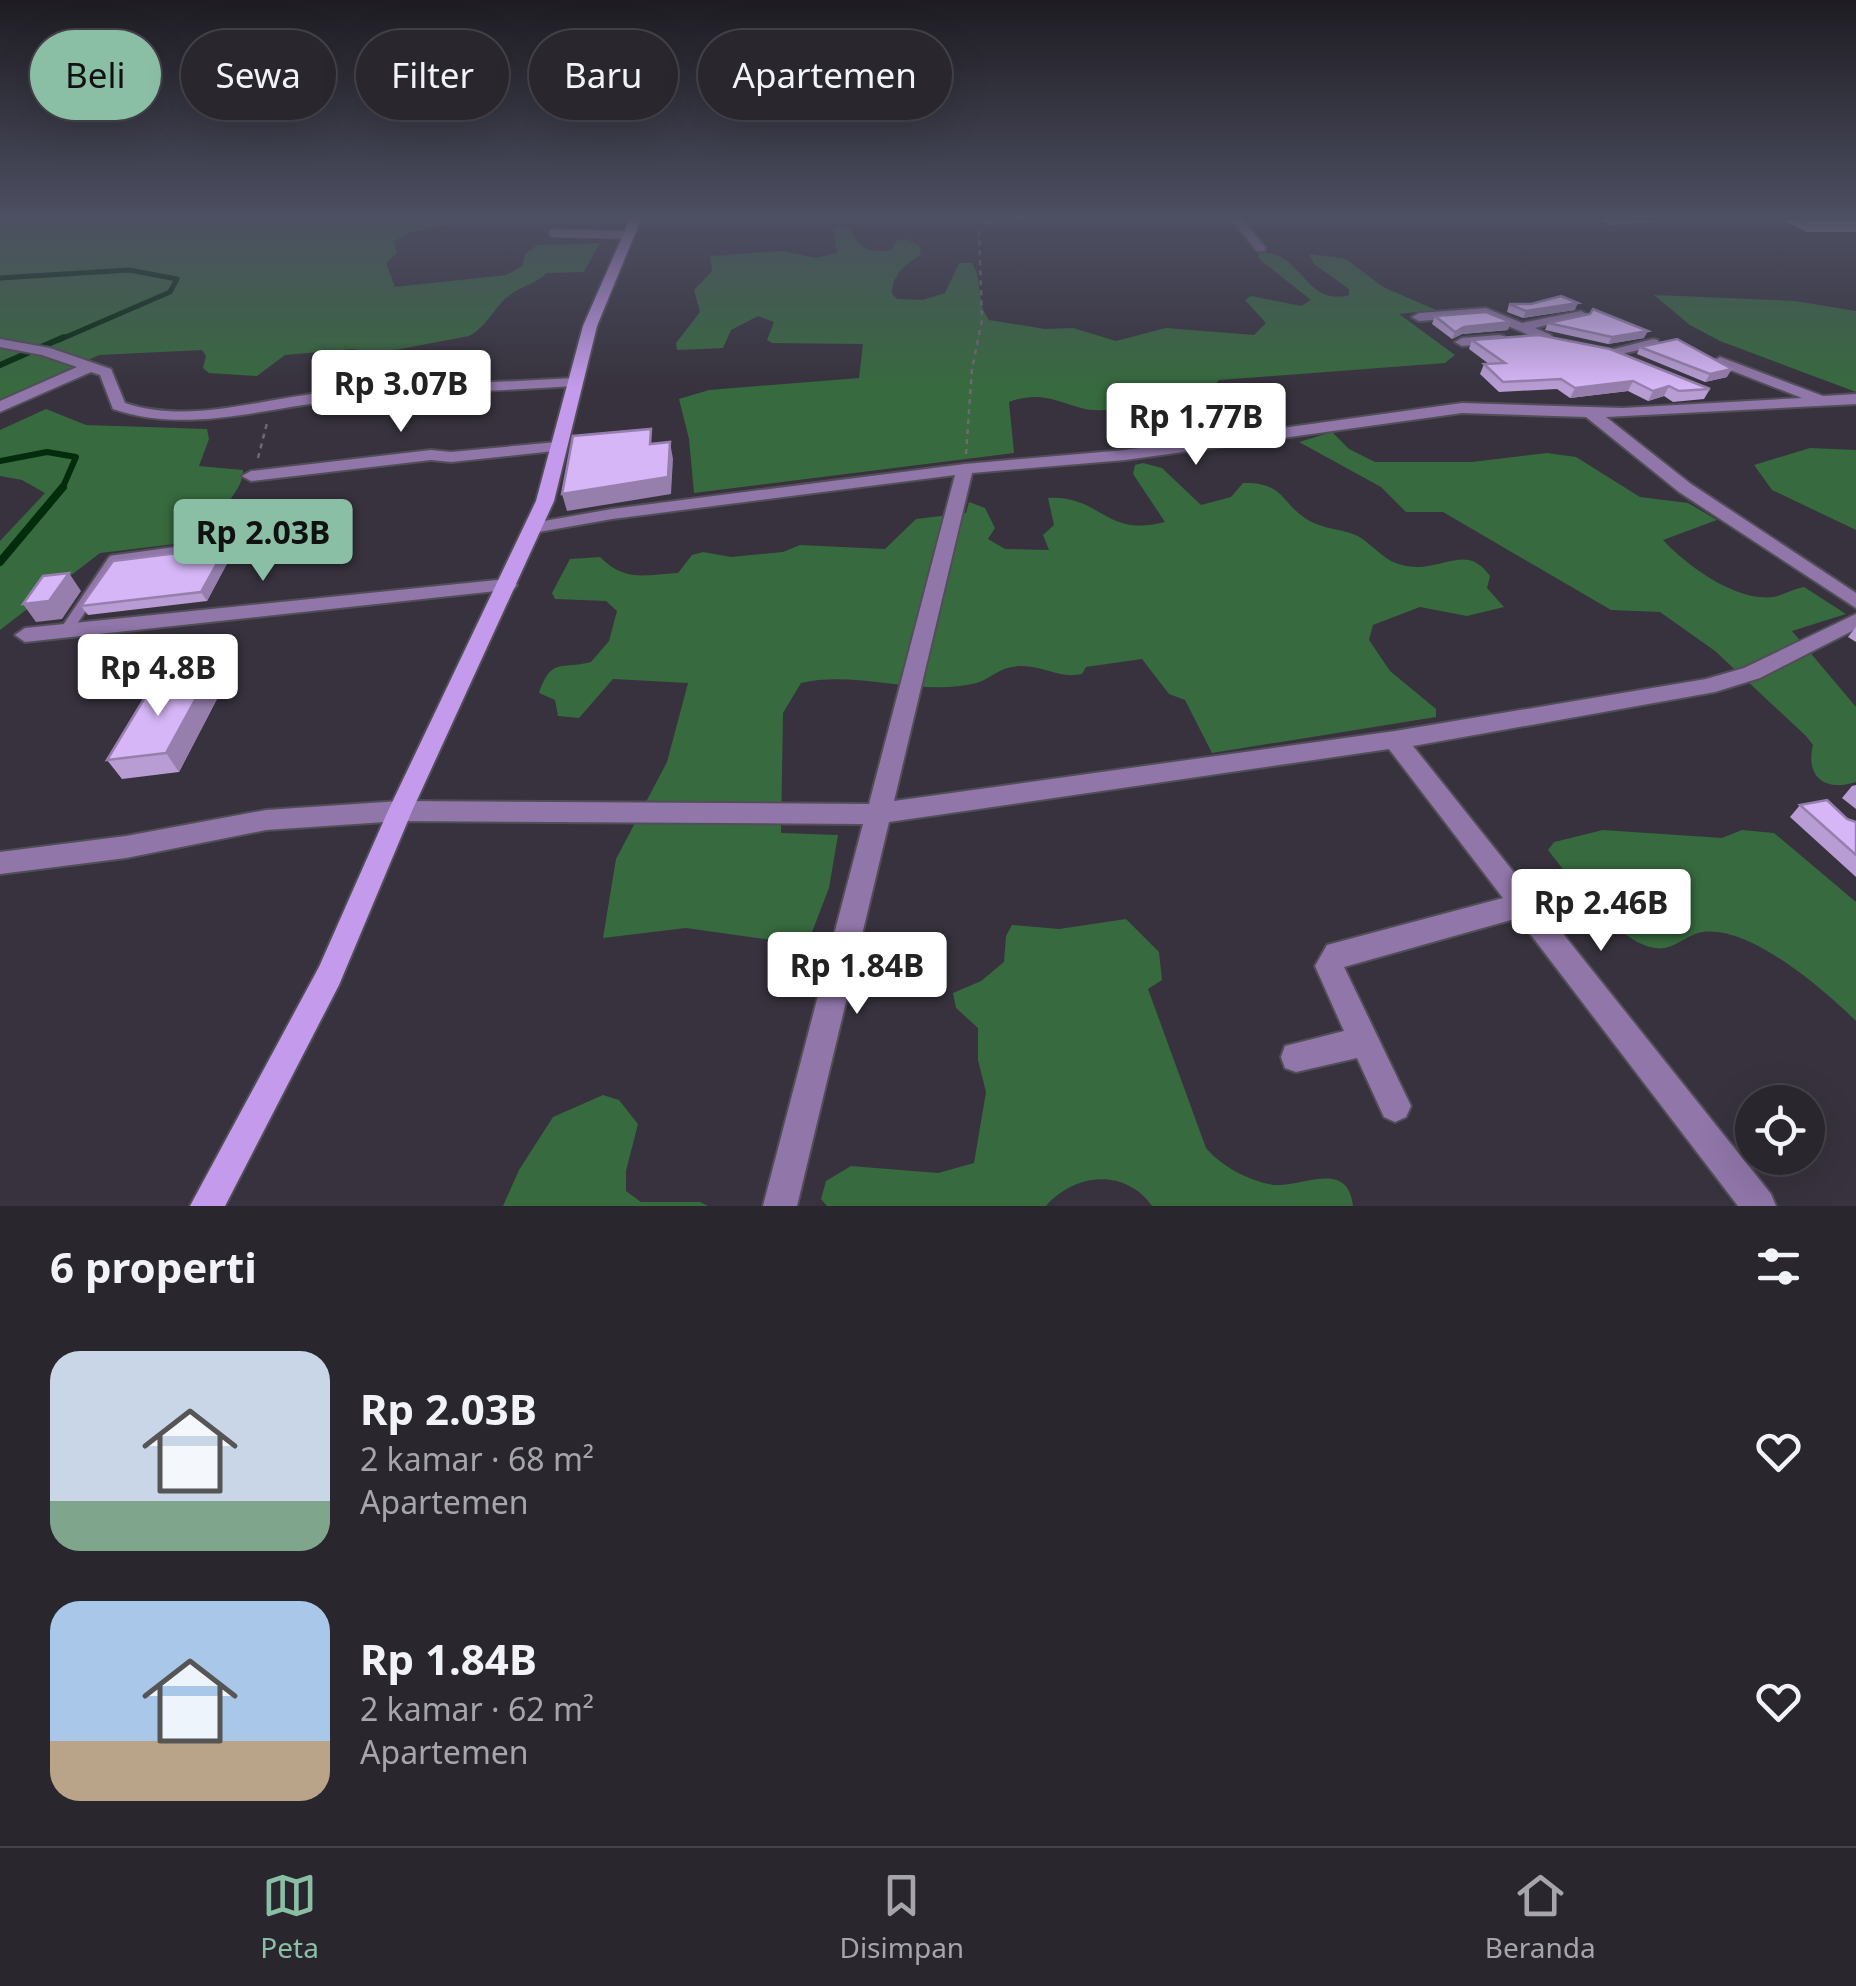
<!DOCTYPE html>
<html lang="id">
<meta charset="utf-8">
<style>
body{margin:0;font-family:"Noto Sans",sans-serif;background:#35323a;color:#f1f3f6;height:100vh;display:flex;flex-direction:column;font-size:38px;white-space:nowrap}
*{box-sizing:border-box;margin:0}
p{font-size:32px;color:#a5a5aa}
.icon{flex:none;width:55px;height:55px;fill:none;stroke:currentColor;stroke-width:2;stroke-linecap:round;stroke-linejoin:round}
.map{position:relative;height:1206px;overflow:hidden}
.details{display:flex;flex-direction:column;background:#29262e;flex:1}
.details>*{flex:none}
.guide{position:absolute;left:30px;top:30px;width:1000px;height:90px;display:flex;gap:20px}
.fabs{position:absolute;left:1735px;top:1085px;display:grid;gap:20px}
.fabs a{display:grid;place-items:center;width:90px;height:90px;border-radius:50%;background:#29262e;box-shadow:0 10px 40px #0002,0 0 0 2px #45434a;font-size:50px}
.price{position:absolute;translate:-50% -85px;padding:0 22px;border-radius:10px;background:#fff;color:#222;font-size:32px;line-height:65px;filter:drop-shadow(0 2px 5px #0008)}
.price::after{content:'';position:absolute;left:50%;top:60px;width:30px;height:22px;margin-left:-15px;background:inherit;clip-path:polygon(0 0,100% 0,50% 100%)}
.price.on{background:#8abfa5;color:#111}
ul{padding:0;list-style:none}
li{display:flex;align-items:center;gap:30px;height:250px;padding:0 50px}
li span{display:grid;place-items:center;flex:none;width:280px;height:200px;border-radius:30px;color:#555}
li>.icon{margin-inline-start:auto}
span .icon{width:120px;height:120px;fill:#fffc;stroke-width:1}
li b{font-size:42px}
h2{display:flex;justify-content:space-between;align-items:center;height:120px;padding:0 50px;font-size:42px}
.pill{padding:0 35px;border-radius:45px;background:#29262e;box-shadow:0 10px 40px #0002,0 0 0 2px #45434a;font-size:35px;line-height:90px}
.pill.on{background:#8abfa5;color:#111}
.tabs{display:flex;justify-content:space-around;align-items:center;height:140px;border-top:2px solid #45434a;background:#29262e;font-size:28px;color:#a5a5aa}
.tabs a{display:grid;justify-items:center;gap:5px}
.tabs .on{color:#8abfa5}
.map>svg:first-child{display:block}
.green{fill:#376a3e}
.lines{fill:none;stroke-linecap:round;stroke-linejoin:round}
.stream-far2{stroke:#032c0c;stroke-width:5}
.stream-far1{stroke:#032c0c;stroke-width:6}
.stream{stroke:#032c0c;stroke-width:8}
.lane-far1-casing{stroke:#524e58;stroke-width:10}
.lane-casing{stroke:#524e58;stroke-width:15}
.street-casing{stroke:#524e58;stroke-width:4}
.secondary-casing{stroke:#524e58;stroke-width:4}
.path{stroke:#6e6a73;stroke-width:2.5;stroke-dasharray:5 5;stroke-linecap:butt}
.lane-far1{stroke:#9076a9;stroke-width:8}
.lane{stroke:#9076a9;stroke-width:11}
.street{fill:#9076a9;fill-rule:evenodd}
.secondary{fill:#c49aec;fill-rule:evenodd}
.wall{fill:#b89dd4}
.shaded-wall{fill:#967fad}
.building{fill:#d6b6f7;stroke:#967fad;stroke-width:2.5}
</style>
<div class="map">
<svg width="1856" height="1206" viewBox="0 0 1856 1206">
<rect width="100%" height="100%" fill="#37323d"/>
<g class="green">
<path d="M 481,219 L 409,232 L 394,241 L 397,253 L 386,263 L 395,287 L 506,275 L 522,266 L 525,254 L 537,245 L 600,243 L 584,272 L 547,273 C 534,285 524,285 511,294 C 495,305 488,326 469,336 L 374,354 L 358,354 L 355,349 L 285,355 L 257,376 L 209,373 L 203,368 L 206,356 L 202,350 L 99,355 L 0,400 L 0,220 Z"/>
<path d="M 839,227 L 850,229 C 859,248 869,254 891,250 L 897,241 L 906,239 L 919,245 L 921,255 C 905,264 892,275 892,294 L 897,299 L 923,300 L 945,293 L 959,263 L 972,263 C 984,283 975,301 989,320 L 1045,329 L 1073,328 L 1116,341 L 1166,328 L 1254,335 L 1266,323 L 1245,300 L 1251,296 L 1301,306 L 1311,300 L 1258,258 L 1259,253 C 1301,248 1305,308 1349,295 L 1349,289 L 1314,264 L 1309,254 L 1346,259 L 1383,287 L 1436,310 L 1399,314 L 1455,355 L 1445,363 L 1219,380 L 1200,406 C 1178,408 1161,397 1138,396 L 1123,410 C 1110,409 1093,412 1081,408 C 1054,400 1038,391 1009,402 L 1014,453 L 694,493 L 689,439 L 679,399 L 709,390 L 859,378 L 863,344 L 772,343 L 767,340 L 774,322 L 758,316 L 731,330 L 723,348 L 677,350 L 676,343 L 700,312 L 694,290 L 712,271 L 710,256 L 783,251 L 815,258 L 837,253 L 833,231 Z"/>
<polygon points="1654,295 1795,301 1856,311 1856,392 1720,341 1690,325"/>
<path d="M 46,409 L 86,425 L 207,429 L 209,439 L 199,466 L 243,470 C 243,490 225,499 224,518 L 256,514 L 263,522 L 233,537 L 100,553 L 0,630 L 0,541 L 45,493 L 22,480 L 0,476 L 0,430 Z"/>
<path d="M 1332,432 L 1349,449 L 1375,462 L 1472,462 L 1547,453 L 1576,457 L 1640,497 L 1688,503 L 1717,520 L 1663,540 C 1686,565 1736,602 1773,597 C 1784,595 1793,589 1804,587 L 1846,614 L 1792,631 L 1856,707 L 1856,782 C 1825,792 1805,777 1813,745 L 1806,736 L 1715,651 L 1660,612 L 1611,610 L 1443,512 L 1406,512 L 1381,487 L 1299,442 Z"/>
<polygon points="1810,448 1856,450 1856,530 1772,490 1754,465"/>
<path d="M 1143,463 L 1162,468 L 1201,505 L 1231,497 L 1243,483 C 1285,482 1281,504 1308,520 C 1321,528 1339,529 1353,534 C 1367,539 1378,554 1391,561 C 1436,582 1463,537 1490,576 L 1487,588 L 1504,607 L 1467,616 L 1420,607 L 1373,625 L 1369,640 L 1390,671 L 1436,709 L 1436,717 L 1212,753 L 1185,700 L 1169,694 L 1142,659 L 1086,667 L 1082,674 C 1059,679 1045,666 1022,666 C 997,666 992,680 972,684 C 915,696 857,670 801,683 L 783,713 L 781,833 L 838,835 L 829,888 L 807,945 L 686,928 L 603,938 L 616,859 L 667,762 L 688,683 L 613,679 L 579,718 L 558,716 L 555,700 L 539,693 C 552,657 559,670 591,662 L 609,641 L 617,611 L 606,601 L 555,599 L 552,593 L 570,559 L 600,557 C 625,582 644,575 678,573 L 692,555 L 703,552 L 731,557 L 783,552 L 800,545 L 885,549 L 916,519 L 966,513 L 969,502 L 985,508 L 995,528 L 988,539 L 1005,549 L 1049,550 L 1043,535 L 1054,525 L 1048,498 C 1101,495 1105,538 1165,522 L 1133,474 L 1135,465 Z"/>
<path d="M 1603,830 L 1722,838 L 1742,830 L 1774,833 L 1856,902 L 1856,1021 C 1824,990 1746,921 1698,933 C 1684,937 1672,951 1655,948 C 1618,943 1570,878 1548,850 L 1554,842 Z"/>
<path d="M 1126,919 L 1159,952 L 1162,980 L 1148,989 L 1206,1148 C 1222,1167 1251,1182 1275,1185 C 1303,1187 1348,1159 1353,1206 L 1152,1206 C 1125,1168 1075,1173 1046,1206 L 827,1206 L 821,1199 L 826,1181 L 851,1166 L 938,1173 L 974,1163 L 986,1092 L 978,1060 L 978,1028 L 956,1008 L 953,993 L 981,981 L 1004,962 L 1006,936 L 1012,925 L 1059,929 Z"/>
<polygon points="603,1095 619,1100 638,1124 626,1171 626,1191 641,1202 700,1202 708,1206 503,1206 519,1170 553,1117"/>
</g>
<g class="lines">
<polyline class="stream-far2" points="0,278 129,270 177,279 170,292 59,340"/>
<g class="stream-far1">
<polyline points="0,365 64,337"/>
<polyline points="0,461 47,452 76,457 62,489"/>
</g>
<polyline class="stream" points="0,562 63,487"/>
<defs>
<polyline id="lane-far1" points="553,233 628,235"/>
<polyline id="lane" points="67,629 113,561 217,547"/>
<g id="street">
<polygon points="981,219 992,219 993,222 987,225"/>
<polygon points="1231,219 1242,219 1265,247 1265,251 1257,251"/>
<polygon points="1486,308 1522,323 1581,311 1588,315 1535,328 1551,335 1551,341 1546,342 1484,316 1419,321 1412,317 1419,313"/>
<polygon points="1499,335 1504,336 1504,342 1462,346 1455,342 1462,338"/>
<path d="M 0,339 L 50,348 L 111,369 L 125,403 C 191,425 262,398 329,392 C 411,384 492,383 574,378 L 581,382 L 574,386 C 497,391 419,393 342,400 C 265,407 189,435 113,409 L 100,375 L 91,372 L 0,412 L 0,401 L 77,367 L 42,355 L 0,347 Z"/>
<polygon points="1653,339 1658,340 1658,346 1602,358 1595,354"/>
<polygon points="1720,357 1823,396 1856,394 1856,404 1606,417 1691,484 1856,593 1856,608 1679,492 1586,417 1462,413 1125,460 972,473 894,801 1395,731 1706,679 1744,668 1856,614 1856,629 1760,678 1715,692 1413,746 1771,1194 1776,1206 1738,1206 1518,918 1344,967 1411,1106 1406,1117 1395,1122 1384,1117 1357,1058 1296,1072 1285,1068 1281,1057 1285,1046 1344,1031 1315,966 1327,945 1503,898 1389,749 889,822 797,1206 763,1206 863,824 400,821 266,830 126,858 0,874 0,852 126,836 266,810 400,801 869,804 955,475 612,519 533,533 524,528 527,524 612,509 965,464 1125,450 1462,403 1623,408 1802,398 1715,364 1713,361"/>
<polygon points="557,442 565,447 563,450 451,462 431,460 251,481 242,476 251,471 431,450 451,452"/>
<polygon points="507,579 514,581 517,585 514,589 25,642 15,635 25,628"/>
</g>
<polygon id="secondary" points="630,219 641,219 597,326 554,501 412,811 339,985 225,1206 190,1206 319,967 388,811 536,501 583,326"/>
</defs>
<use href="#lane-far1" class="lane-far1-casing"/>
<use href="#lane" class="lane-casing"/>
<use href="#street" class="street-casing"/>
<use href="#secondary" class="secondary-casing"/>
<g class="path">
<polyline points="966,454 972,369 982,320 979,231"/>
<polyline points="258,458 267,423"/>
</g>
<use href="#lane-far1" class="lane-far1"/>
<use href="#lane" class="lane"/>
<use href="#street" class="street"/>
<use href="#secondary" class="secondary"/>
</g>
<g class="wall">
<polygon points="1600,220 1668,220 1612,225"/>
<polygon points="1783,220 1856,220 1856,232 1807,232"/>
<polygon points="1509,304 1575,310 1523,318 1507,312"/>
<polygon points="1435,316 1508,330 1462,334 1452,339 1432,324"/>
<polygon points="1548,323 1644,338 1608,344 1545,330"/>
<polygon points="1472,340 1710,389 1704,399 1673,402 1664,396 1648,401 1628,391 1570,398 1557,389 1499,392 1480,374 1484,364 1489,364 1469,349"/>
<polygon points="1640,347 1727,377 1705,382 1637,354"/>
<polygon points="226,547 231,556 207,601 88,615 81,606"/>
<polygon points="1856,627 1856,642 1848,637"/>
<polygon points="218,697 179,772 122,779 107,760"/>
<polygon points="1856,785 1856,809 1842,798 1852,786"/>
<polygon points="1800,805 1856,822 1856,877 1790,817"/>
</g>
<g class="shaded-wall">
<polygon points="1614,220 1668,220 1612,225"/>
<polygon points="1578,303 1575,310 1523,318 1526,311"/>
<polygon points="1511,322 1508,330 1462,334 1452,339 1455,332 1464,327"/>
<polygon points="1648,331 1644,338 1608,344 1612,337"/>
<polygon points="1732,369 1727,377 1705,382 1710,374"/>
<polygon points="1633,381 1628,391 1570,398 1575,388"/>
<polygon points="1669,386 1664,396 1648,401 1653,391"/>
<polygon points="670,442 673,459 671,494 567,511 562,494"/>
<polygon points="226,547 231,556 207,601 201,592"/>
<polygon points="69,573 81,591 62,619 36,622 23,604"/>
<polygon points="207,678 218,697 179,772 166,753"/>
</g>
<g class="building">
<polygon points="1798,220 1856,220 1856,226 1810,226"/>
<polygon points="1561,296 1578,303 1526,311 1509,304 1531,304"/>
<polygon points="1593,309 1648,331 1612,337 1548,323 1590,314"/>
<polygon points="1486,312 1511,322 1464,327 1455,332 1435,316"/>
<polygon points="1539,335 1610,349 1710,389 1679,391 1669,386 1653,391 1633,381 1575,388 1561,379 1503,382 1484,364 1505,363 1472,340"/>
<polygon points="1677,339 1732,369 1710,374 1640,347"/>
<polygon points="651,429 650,444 670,442 668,477 562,494 573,436"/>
<polygon points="226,547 201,592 81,606 113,561"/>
<polygon points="69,573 49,601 23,604 43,576"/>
<polygon points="207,678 166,753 107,760 153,684"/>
<polygon points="1827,800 1847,819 1856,822 1856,855 1800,805"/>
</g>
<linearGradient id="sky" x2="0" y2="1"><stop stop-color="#1e1c22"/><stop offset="0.56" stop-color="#4d4f62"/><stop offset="1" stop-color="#4d4f62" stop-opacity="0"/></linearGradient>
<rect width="1856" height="388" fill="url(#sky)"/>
</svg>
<div class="fabs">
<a><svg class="icon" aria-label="locate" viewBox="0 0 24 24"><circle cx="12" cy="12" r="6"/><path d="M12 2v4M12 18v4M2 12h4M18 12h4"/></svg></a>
</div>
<b class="price" style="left:401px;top:435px">Rp 3.07B</b>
<b class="price" style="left:1196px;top:468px">Rp 1.77B</b>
<b class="price on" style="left:263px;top:584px">Rp 2.03B</b>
<b class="price" style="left:158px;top:719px">Rp 4.8B</b>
<b class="price" style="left:1601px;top:954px">Rp 2.46B</b>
<b class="price" style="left:857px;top:1017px">Rp 1.84B</b>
<div class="guide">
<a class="pill on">Beli</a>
<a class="pill">Sewa</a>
<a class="pill">Filter</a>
<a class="pill">Baru</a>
<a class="pill">Apartemen</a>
</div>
</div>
<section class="details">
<h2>6 properti<svg class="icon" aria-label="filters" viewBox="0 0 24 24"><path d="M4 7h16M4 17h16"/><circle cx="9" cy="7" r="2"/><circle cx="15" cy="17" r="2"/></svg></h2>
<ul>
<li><span style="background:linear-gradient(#c9d6e8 75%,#7fa58c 0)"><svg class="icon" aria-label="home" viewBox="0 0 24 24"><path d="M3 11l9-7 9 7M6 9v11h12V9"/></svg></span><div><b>Rp 2.03B</b><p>2 kamar · 68 m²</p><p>Apartemen</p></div><svg class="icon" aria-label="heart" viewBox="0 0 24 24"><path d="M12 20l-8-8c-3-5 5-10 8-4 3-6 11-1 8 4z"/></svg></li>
<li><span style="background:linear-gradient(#a9c7e8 70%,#b9a48a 0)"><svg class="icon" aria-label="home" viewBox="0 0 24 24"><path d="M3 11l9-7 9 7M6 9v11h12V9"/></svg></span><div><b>Rp 1.84B</b><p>2 kamar · 62 m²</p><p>Apartemen</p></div><svg class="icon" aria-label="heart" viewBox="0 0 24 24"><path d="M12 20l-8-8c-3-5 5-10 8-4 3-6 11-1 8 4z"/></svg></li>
</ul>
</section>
<nav class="tabs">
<a class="on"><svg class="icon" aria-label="map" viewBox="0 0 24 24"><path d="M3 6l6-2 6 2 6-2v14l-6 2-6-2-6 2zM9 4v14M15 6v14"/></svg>Peta</a>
<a><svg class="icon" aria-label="saved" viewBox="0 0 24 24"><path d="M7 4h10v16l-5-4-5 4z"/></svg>Disimpan</a>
<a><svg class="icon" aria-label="home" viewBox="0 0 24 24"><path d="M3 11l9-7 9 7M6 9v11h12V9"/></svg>Beranda</a>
</nav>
